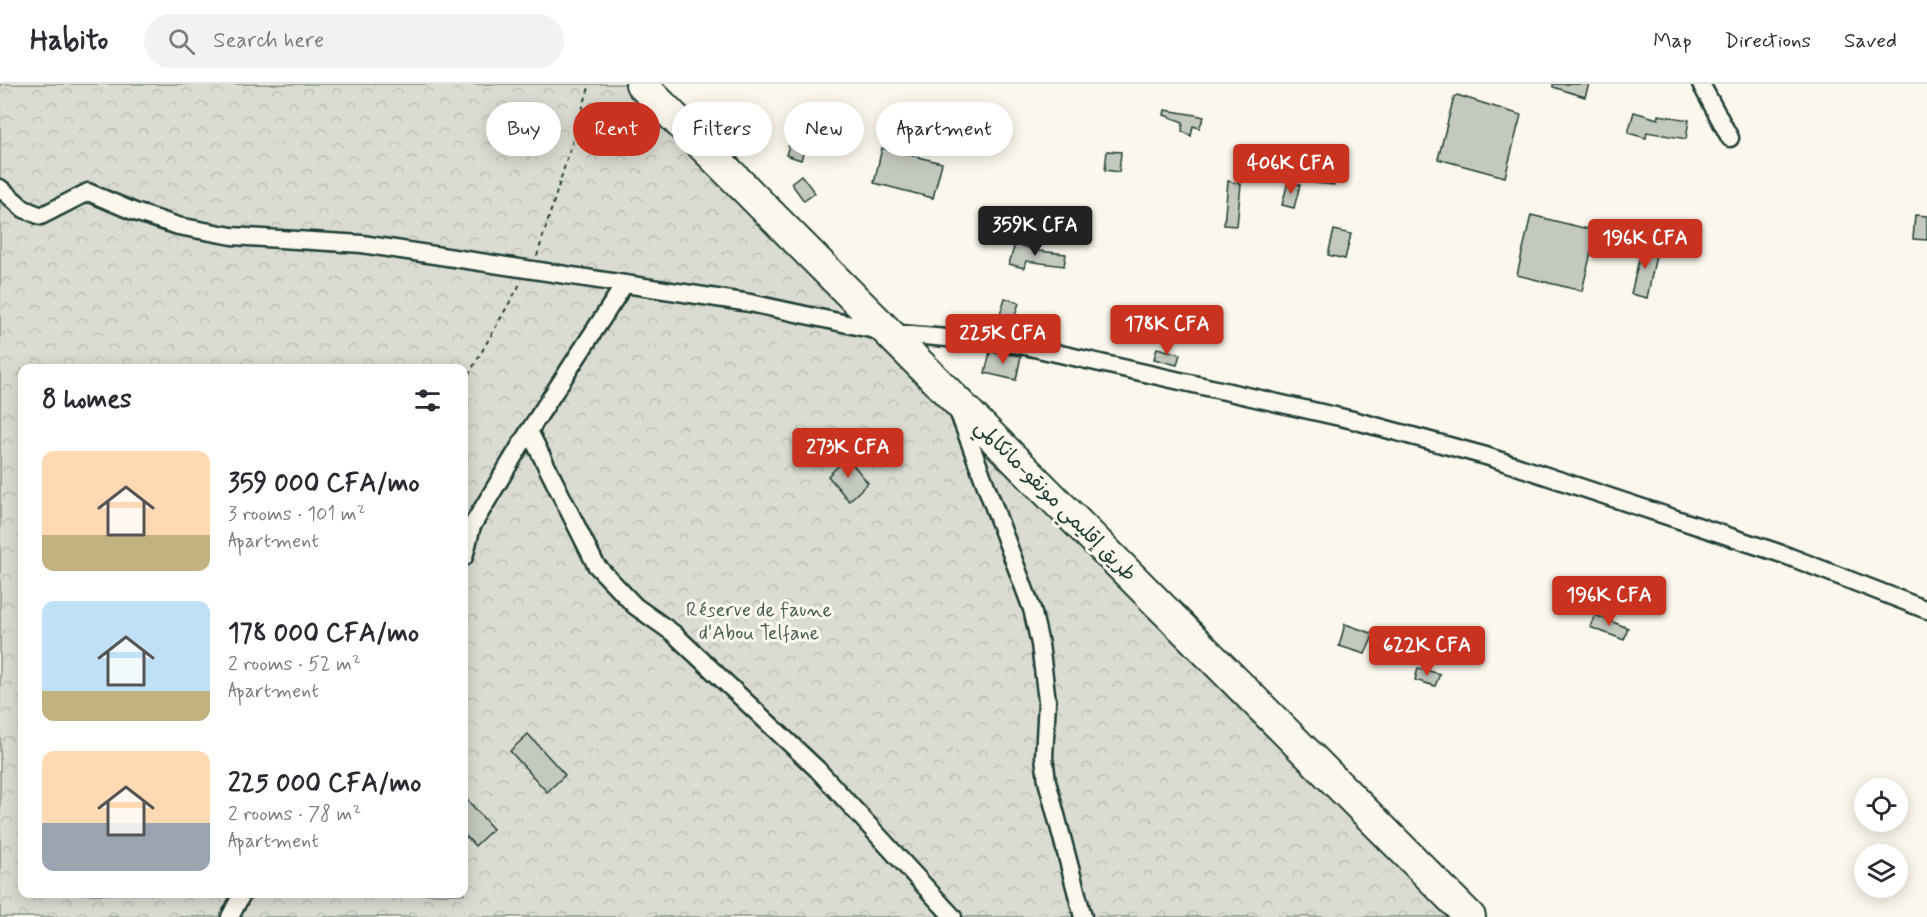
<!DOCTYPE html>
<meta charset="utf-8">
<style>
body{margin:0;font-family:Mynerve,"Playpen Sans Arabic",sans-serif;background:#f2f2f3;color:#2b2b33;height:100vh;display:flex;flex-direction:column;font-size:22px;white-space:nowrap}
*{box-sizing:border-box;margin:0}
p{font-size:20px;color:#7c7c81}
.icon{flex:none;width:33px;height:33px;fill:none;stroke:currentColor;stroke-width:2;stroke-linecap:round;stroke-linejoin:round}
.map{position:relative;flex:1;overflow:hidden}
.side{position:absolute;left:18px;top:280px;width:450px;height:534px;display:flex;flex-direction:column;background:#fff;border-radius:12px;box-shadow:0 3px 15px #0003}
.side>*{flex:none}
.guide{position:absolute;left:486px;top:18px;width:570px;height:54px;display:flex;gap:12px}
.controls{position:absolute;left:1854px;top:694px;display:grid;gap:12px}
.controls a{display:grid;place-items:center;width:54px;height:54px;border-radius:50%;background:#fff;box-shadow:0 3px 15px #0003;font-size:30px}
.price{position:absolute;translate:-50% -51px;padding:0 14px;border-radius:6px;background:#c8321e;color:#fff;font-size:20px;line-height:39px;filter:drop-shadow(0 2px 3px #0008)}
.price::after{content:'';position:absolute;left:50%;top:36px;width:18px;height:14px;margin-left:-9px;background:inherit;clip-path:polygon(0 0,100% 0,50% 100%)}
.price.current{background:#222;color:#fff}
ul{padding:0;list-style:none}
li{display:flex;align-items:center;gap:18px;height:150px;padding:0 24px}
li span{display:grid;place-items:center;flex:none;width:168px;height:120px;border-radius:12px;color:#555}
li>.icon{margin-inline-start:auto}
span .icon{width:72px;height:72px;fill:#fffc;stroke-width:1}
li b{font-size:26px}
h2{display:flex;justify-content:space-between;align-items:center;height:72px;padding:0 24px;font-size:26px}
.tag{padding:0 21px;border-radius:27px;background:#fff;box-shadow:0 3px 15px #0003;font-size:21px;line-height:54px}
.tag.current{background:#c8321e;color:#fff}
header{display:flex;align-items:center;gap:36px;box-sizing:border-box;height:84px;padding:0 30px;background:#fff;border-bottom:2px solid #e1e1e2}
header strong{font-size:28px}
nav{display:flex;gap:33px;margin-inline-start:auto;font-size:21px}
.search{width:420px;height:54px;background:#f2f2f3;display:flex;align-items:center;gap:15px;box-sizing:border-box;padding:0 21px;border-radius:33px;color:#7c7c81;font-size:22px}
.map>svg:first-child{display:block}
.forest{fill:url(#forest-crowns);stroke:#7d8c82;stroke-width:1.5;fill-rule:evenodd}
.building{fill:#c4c9be;stroke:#1f3d34;stroke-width:1.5}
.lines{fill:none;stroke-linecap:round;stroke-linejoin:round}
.street-casing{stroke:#1f3d34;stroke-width:21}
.highway-casing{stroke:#1f3d34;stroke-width:34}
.path{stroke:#1f3d34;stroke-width:2;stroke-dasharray:4.5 4.5;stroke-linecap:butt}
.street{stroke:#fbf7ec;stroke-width:16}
.highway{stroke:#fbf7ec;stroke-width:30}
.labels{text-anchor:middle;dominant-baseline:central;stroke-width:6;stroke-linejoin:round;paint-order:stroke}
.street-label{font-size:20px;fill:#1f3d34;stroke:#fbf7ec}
.park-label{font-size:20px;fill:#455d53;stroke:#fbf7ec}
</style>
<header>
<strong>Habito</strong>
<div class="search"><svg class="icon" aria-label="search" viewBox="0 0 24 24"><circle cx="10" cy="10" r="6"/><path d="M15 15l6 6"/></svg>Search here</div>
<nav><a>Map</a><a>Directions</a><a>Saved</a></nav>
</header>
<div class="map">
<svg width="1927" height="833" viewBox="0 0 1927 833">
<defs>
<pattern id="forest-crowns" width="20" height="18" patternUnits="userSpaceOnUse" patternTransform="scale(1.5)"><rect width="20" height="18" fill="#dbdcd1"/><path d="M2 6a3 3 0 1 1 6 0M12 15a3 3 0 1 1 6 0" fill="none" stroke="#bcbeb4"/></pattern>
</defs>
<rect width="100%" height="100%" fill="#fbf7ec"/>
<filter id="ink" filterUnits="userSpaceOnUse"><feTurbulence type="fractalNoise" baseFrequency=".0167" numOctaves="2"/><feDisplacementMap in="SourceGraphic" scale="12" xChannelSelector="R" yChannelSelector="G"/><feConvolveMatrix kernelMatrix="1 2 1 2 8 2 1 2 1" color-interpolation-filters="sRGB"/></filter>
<g filter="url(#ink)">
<path class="forest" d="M 0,0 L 641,0 L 1470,833 L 0,833 ZM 22,285 L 464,285 L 464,810 L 22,810 Z"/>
<g class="building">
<polygon points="1553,0 1589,0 1585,13 1553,3"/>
<polygon points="1457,11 1521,31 1505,93 1438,75 1454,13"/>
<polygon points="1165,26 1196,31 1204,33 1199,44 1193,42 1191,52 1182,47 1183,38 1164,31"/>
<polygon points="1634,28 1658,35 1659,31 1689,36 1686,55 1647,48 1646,54 1628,49"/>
<polygon points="793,48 808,53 801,76 786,71"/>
<polygon points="882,64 942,79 933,114 874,99"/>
<polygon points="1107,67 1121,68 1119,88 1105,86"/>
<polygon points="1317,78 1336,80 1334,101 1315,99"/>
<polygon points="801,91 815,109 804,117 791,99"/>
<polygon points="1228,97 1241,100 1237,142 1224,141"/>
<polygon points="1288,98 1300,101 1294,124 1282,121"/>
<polygon points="1531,131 1596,147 1582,207 1517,191"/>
<polygon points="1915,131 1927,132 1927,156 1913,155"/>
<polygon points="1334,146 1351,150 1345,175 1328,171"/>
<polygon points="1643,158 1658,162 1647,214 1631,210"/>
<polygon points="1015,160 1039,167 1066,170 1064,182 1026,177 1024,184 1009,180"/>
<polygon points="1005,214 1019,219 1012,241 998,237"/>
<polygon points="1157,264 1180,270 1177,281 1154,275"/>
<polygon points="990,268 1021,272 1016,296 985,289"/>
<polygon points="847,373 868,399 849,417 828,392"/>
<polygon points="1595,531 1628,544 1624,556 1590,543"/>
<polygon points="1345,540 1374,550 1365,570 1339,562"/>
<polygon points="1418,584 1440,590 1435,602 1415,596"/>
<polygon points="528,650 565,691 547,708 510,667"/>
<polygon points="464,712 493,745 475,762 464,750"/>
</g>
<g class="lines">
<defs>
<g id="street">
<polyline points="1701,0 1730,54"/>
<polyline points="0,104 24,125 41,132 88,108 135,128 178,142 232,152 362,160 750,219 889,249 1016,260 1353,336 1486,372 1785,471 1927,526"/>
<polyline points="958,327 1032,525 1040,560 1047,617 1044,673 1047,697 1083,833"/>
<polyline points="529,347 596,481 635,522 673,549 817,685 953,833"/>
<polyline points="464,473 472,442 529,347 624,201"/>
<polyline points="230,833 242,810"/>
</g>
<polyline id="highway" points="641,0 1470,833"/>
</defs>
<use href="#street" class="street-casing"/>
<use href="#highway" class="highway-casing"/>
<g class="path">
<polyline points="537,172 590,0"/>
<polyline points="464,299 520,200"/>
</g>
<use href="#street" class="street"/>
<use href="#highway" class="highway"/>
</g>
</g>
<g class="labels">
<g class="street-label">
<text transform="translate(1055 417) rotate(45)">طريق إقليمي مونقو-مانكالمي</text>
</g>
<g class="park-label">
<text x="759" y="526">Réserve de faune<tspan x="759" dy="23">d'Abou Telfane</tspan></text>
</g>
</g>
</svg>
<div class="controls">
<a><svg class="icon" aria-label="locate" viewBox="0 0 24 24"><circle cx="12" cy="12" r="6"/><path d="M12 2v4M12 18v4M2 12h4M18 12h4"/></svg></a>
<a><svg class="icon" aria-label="layers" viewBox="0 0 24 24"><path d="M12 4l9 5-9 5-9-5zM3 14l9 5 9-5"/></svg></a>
</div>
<b class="price" style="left:1291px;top:111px">406K CFA</b>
<b class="price current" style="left:1035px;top:173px">359K CFA</b>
<b class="price" style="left:1645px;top:186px">196K CFA</b>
<b class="price" style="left:1167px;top:272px">178K CFA</b>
<b class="price" style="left:1003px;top:281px">225K CFA</b>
<b class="price" style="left:848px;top:395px">273K CFA</b>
<b class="price" style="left:1609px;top:543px">196K CFA</b>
<b class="price" style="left:1427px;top:593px">622K CFA</b>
<div class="guide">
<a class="tag">Buy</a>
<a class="tag current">Rent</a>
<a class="tag">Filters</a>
<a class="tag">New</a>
<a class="tag">Apartment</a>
</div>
<section class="side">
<h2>8 homes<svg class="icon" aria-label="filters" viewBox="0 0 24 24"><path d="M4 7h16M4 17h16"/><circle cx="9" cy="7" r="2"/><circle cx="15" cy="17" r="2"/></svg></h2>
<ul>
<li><span style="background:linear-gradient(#ffd9b3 70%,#c2b280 0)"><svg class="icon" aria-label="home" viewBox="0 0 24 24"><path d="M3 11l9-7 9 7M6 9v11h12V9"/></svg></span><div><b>359 000 CFA/mo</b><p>3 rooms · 101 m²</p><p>Apartment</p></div></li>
<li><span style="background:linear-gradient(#bfe0f5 75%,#c2b280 0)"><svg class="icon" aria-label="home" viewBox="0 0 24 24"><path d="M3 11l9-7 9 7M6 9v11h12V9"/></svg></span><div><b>178 000 CFA/mo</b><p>2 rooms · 52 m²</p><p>Apartment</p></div></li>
<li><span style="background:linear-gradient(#ffd9b3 60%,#9aa5b1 0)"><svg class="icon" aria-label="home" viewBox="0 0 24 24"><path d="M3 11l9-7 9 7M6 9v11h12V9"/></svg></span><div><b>225 000 CFA/mo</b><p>2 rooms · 78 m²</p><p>Apartment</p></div></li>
</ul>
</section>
</div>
